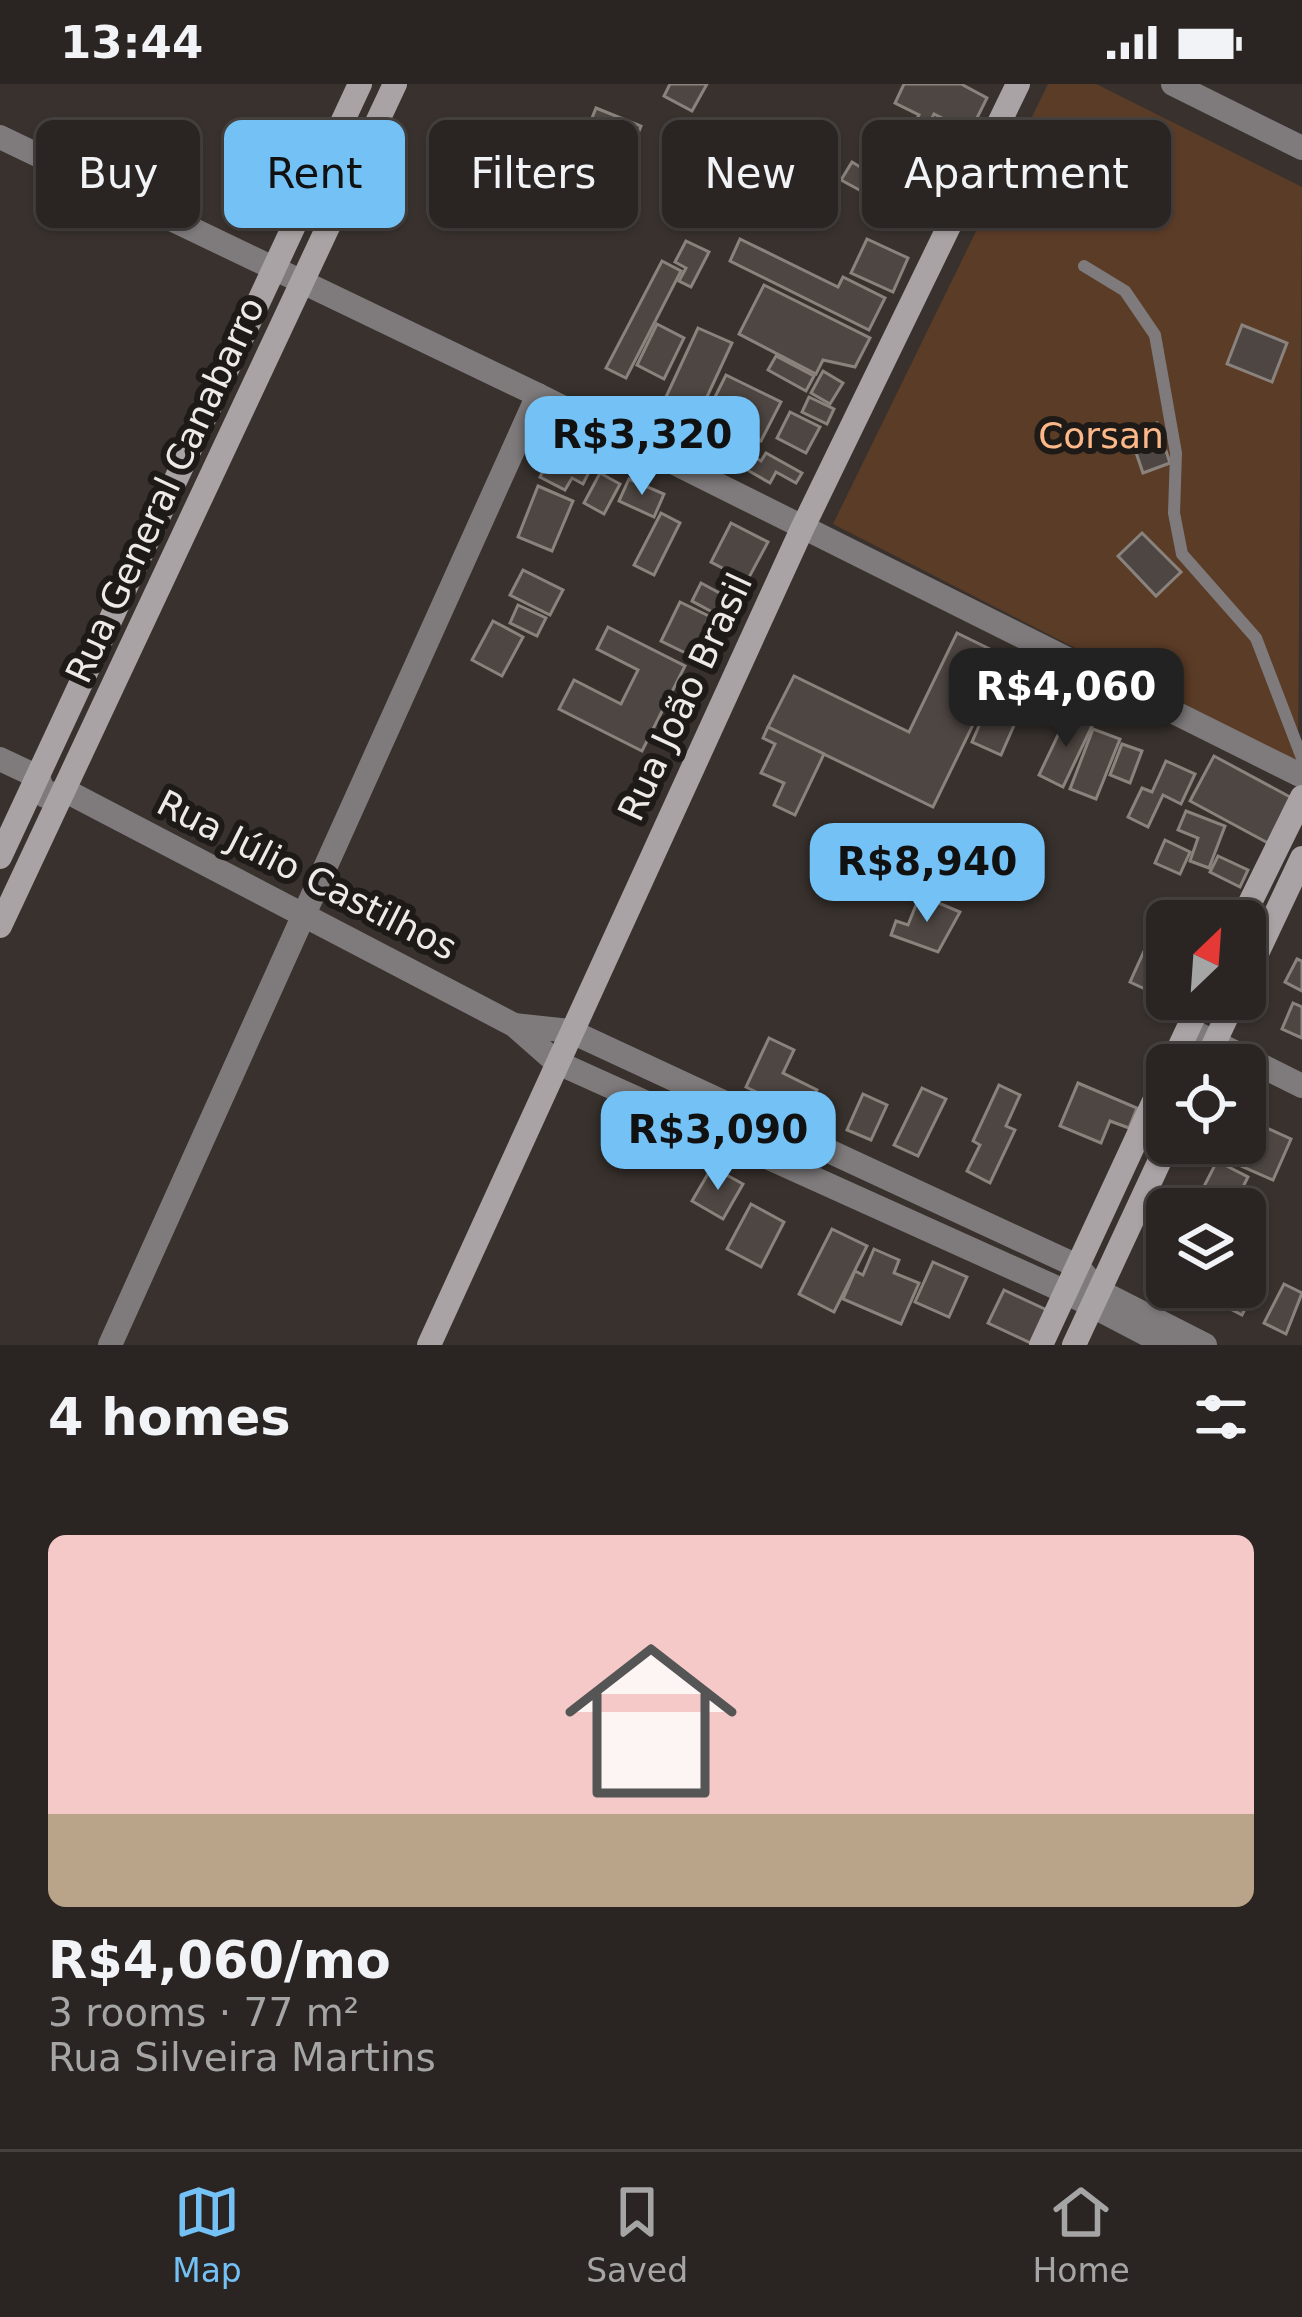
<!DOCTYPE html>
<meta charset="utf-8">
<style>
body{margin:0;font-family:"DejaVu Sans",sans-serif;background:#36312f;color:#f1f3f6;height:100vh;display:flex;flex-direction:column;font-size:45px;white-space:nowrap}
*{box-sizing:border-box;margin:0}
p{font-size:39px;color:#a5a5a5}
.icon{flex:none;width:66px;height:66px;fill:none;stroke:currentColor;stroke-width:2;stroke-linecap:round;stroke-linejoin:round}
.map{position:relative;height:1261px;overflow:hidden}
.drawer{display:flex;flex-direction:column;background:#2a2522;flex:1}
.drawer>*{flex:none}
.guide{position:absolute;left:36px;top:36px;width:1230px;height:108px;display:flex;gap:24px}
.needle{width:78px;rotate:25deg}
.buttons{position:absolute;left:1146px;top:816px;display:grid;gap:24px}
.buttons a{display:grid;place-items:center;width:120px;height:120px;border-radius:18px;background:#2a2522;box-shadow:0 3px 9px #0004,0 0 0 3px #464240;font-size:60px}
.price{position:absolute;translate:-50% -102px;padding:0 27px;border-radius:24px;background:#73c1f5;color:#111;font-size:39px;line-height:78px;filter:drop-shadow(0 3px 6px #0008)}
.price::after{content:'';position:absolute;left:50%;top:72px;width:36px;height:27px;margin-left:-18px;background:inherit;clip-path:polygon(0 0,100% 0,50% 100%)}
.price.on{background:#222;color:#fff}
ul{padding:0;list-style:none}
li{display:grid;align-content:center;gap:24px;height:636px;padding:0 48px}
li+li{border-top:3px solid #464240}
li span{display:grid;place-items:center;height:372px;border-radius:18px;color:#555}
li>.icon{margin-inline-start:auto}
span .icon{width:216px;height:216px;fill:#fffc;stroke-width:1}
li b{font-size:51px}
h2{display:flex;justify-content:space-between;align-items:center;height:144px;padding:0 48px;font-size:51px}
.tag{padding:0 42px;border-radius:18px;background:#2a2522;box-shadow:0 3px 9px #0004,0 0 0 3px #464240;font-size:42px;line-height:108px}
.tag.on{background:#73c1f5;color:#111}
.status{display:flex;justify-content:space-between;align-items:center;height:84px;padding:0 60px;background:#2a2522;direction:ltr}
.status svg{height:33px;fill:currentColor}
.menu{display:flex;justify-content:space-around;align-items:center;height:168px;border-top:3px solid #464240;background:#2a2522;font-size:33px;color:#a5a5a5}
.menu a{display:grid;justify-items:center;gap:6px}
.menu .on{color:#73c1f5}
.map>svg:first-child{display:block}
.green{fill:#5b3c27}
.building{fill:#4e4642;stroke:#8a827c;stroke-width:3}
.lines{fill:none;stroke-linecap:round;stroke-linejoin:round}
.lane{stroke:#7f7b7c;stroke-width:12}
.street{stroke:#7f7b7c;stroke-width:24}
.secondary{stroke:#aaa3a5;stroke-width:24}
.labels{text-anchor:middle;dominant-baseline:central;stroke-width:12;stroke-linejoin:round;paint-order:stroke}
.park-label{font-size:36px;fill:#fdb88a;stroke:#1d1a18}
.street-label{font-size:36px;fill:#eeeae7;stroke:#1d1a18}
</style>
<div class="status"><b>13:44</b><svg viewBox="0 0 49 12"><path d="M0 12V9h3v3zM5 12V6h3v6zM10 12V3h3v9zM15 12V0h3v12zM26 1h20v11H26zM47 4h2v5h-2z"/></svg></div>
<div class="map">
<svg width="1302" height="1261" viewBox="0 0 1302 1261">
<rect width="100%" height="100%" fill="#38312d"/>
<polygon class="green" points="1048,0 1096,0 1302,103 1298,678 833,440"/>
<g class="building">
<polygon points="670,0 707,0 692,27 664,12"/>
<polygon points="904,0 961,0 987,14 970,48 934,30 921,56 909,50 919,31 895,19"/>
<polygon points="596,24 641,42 627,77 582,59"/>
<polygon points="938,34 968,50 956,73 926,58"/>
<polygon points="880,57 936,86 922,114 865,85"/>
<polygon points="852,78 875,92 865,109 841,96"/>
<polygon points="1068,86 1121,113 1105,145 1053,119"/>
<polygon points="884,102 921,121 910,141 884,128 881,134 870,128"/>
<polygon points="740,155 838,203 843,193 885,214 869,246 730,177"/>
<polygon points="867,155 908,174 893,208 851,189"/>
<polygon points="686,157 709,168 691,203 679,197 686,184 675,178"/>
<polygon points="662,177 681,187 626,294 606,284"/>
<polygon points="764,201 870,254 855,283 823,276 816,290 739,250"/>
<polygon points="657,240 684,254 664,295 637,281"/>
<polygon points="1242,241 1287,259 1272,298 1227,280"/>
<polygon points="698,244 732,259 693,343 659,328"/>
<polygon points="776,272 814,292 806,307 768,286"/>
<polygon points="823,287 843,299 830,320 811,309"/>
<polygon points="726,291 781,318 761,357 718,336 723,325 712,319"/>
<polygon points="809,313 834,325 827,340 802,328"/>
<polygon points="790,328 820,343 806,369 777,354"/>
<polygon points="1157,339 1170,379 1143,389 1129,348"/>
<polygon points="558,357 595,376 583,400 572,394 565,406 540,393"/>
<polygon points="742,366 761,377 766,369 802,389 796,399 776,388 770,399 735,379"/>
<polygon points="600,389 620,400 604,430 584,419"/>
<polygon points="629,395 664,410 654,433 619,417"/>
<polygon points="538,402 573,417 552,467 518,453"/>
<polygon points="661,429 680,439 654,491 634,481"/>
<polygon points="731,439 768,458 747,497 711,478"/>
<polygon points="1142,449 1181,488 1156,512 1118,472"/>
<polygon points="523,486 563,506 550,531 510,511"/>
<polygon points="701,499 738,519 729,537 692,517"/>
<polygon points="680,518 719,537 700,576 661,557"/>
<polygon points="518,521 546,534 537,552 510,539"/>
<polygon points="493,537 523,553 502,592 472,576"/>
<polygon points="608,543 685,582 642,667 559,625 574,596 621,620 638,586 597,565"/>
<polygon points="957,549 1006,573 933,723 768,643 794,592 909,648"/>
<polygon points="993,610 1022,623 1001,671 972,658"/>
<polygon points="1068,630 1092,642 1063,703 1039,691"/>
<polygon points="768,643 824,670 795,731 774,721 784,699 761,689 775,660 763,654"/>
<polygon points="1093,645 1120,655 1096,715 1070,705"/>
<polygon points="1122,660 1142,667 1130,699 1110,691"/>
<polygon points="1214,672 1292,714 1268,759 1190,717"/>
<polygon points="1166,677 1195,690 1181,720 1163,711 1148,743 1128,733 1142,704 1152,708"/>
<polygon points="1186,727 1225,742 1209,784 1190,777 1198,754 1178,746"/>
<polygon points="1165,756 1190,768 1180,790 1155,779"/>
<polygon points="1218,772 1248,786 1240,803 1210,788"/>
<polygon points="920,811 960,828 938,868 891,851 896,837 908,841"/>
<polygon points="1167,821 1189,831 1186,837 1167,837 1167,847 1158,843"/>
<polygon points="1145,865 1167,874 1167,915 1173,918 1130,898"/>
<polygon points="1297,875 1302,877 1302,907 1285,898"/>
<polygon points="1293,919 1302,923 1302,954 1282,945"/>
<polygon points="769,954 794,966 783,989 817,1006 805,1031 746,1003"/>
<polygon points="1078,999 1137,1024 1129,1044 1110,1037 1101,1059 1060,1042"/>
<polygon points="999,1001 1020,1011 1006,1042 1015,1046 990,1099 967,1087 980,1061 973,1057"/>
<polygon points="922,1004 946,1015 918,1072 894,1061"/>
<polygon points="863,1010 887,1021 871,1056 847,1046"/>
<polygon points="1245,1034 1291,1055 1273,1096 1216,1071 1222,1059 1245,1059"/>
<polygon points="1217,1077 1248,1093 1232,1125 1215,1125 1197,1116"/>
<polygon points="712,1083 743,1100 723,1135 692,1117"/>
<polygon points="751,1120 784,1138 761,1183 727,1165"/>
<polygon points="832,1145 867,1162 834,1228 799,1210"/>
<polygon points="1161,1154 1167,1157 1167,1194 1145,1182"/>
<polygon points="874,1165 899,1176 894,1189 919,1199 901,1240 843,1215 855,1187 863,1191"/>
<polygon points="933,1178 967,1193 949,1233 915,1218"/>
<polygon points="1245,1181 1263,1190 1242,1231 1221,1220 1229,1203 1245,1203"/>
<polygon points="1284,1200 1302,1209 1286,1250 1264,1239"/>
<polygon points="1192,1203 1223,1203 1214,1221 1189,1209"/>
<polygon points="1004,1206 1051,1228 1035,1261 988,1239"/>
</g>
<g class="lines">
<polyline class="lane" points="1084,182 1125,207 1155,251 1176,369 1174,429 1182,470 1256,554 1302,674"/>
<g class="street">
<polyline points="1173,0 1302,64"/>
<polyline points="0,53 538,311 1302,692"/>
<polyline points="0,675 38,693 45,712 66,707 514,941 556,978 1066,1208 1167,1261"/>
<polyline points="514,941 570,947 1077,1182 1099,1207 1205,1261"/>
<polyline points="1188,945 1302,1002"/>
<polyline points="110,1261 538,311"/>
</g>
<g class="secondary">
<polyline points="0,773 360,0"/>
<polyline points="1241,837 1302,713"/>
<polyline points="0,842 395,0"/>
<polyline points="1245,895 1302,774"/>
<polyline points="1171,981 1202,915"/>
<polyline points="1204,981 1235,915"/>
<polyline points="429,1261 802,445 1018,0"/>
<polyline points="1041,1261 1167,989"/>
<polyline points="1074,1261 1168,1059"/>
</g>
</g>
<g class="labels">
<g class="park-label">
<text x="1101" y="351">Corsan</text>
</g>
<g class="street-label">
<text transform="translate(165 406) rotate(-65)">Rua General Canabarro</text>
<text transform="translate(685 613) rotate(-65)">Rua João Brasil</text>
<text transform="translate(307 791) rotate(27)">Rua Júlio Castilhos</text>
</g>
</g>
</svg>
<div class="buttons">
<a><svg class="needle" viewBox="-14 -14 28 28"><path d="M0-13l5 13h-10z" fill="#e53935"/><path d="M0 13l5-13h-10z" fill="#a5a5a5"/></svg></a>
<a><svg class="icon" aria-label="locate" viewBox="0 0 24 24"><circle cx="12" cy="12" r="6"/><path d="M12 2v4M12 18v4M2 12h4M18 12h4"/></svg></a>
<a><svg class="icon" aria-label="layers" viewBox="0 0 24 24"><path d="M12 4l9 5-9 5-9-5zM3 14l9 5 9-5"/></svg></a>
</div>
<b class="price" style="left:642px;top:414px">R$3,320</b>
<b class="price on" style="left:1066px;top:666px">R$4,060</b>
<b class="price" style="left:927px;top:841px">R$8,940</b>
<b class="price" style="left:718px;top:1109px">R$3,090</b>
<div class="guide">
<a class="tag">Buy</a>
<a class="tag on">Rent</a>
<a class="tag">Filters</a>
<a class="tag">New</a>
<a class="tag">Apartment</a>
</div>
</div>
<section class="drawer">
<h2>4 homes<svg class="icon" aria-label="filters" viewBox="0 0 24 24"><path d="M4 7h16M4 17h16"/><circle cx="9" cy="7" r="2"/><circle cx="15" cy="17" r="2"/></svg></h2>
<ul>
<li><span style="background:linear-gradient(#f6c9c9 75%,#b9a48a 0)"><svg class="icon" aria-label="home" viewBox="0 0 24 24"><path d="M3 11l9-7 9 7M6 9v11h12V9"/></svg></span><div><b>R$4,060/mo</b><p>3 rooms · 77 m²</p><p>Rua Silveira Martins</p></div></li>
</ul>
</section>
<nav class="menu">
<a class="on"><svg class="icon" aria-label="map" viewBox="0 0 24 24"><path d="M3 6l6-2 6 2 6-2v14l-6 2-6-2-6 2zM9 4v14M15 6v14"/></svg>Map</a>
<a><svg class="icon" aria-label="saved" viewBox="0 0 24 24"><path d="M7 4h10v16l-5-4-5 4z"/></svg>Saved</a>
<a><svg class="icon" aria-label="home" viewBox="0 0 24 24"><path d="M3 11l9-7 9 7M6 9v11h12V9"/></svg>Home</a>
</nav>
